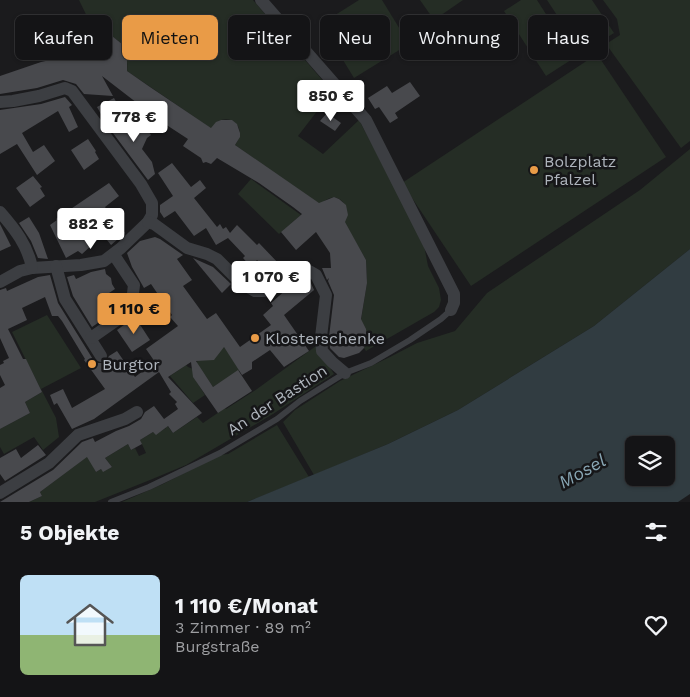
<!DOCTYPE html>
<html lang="de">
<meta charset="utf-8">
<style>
body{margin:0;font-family:"Work Sans",sans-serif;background:#1d1d1f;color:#f1f3f6;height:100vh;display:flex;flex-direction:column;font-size:19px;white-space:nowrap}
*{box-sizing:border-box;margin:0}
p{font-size:16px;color:#9d9ea1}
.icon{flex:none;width:28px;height:28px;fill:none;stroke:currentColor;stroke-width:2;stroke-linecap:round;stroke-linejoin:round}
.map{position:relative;height:502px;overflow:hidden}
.details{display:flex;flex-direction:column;background:#141416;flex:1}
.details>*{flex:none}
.banner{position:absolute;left:15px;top:15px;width:660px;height:45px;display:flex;gap:10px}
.fabs{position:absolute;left:625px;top:436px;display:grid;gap:10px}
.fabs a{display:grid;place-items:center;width:50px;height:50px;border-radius:8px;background:#141416;box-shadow:0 1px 4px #0004,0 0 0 1px #333335;font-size:25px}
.price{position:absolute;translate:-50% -42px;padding:0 11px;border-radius:5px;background:#fff;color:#222;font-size:16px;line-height:32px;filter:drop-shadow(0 1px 2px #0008)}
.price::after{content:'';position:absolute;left:50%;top:30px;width:15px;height:11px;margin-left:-8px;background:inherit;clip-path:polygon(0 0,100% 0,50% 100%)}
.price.on{background:#e99b47;color:#111}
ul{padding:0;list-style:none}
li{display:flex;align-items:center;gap:15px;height:125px;padding:0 20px}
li+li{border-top:1px solid #333335}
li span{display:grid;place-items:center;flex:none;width:140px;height:100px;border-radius:8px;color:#555}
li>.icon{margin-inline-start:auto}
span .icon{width:60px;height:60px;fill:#fffc;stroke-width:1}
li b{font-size:21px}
h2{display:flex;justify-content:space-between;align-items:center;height:60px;padding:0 20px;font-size:21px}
.pill{padding:0 18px;border-radius:8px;background:#141416;box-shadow:0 1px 4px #0004,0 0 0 1px #333335;font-size:18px;line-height:45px}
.pill.on{background:#e99b47;color:#111}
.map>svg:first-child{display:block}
.green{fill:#252d25}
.water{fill:#313c41;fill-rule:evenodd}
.building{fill:#48494d}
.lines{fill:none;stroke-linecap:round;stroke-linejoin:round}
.service{stroke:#3c3e42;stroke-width:6}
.minor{stroke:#3c3e42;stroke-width:12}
.poi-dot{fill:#e99b47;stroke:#161618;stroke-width:2}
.labels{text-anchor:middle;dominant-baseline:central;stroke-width:5;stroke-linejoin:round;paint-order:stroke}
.poi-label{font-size:16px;fill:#aeb4bc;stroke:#161618;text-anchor:start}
.street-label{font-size:16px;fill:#aeb4bc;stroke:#161618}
.water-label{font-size:18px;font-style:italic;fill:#88a6b4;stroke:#161618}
</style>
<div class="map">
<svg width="690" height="502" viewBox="0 0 690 502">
<rect width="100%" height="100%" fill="#1b1b1d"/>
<g class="green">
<path d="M 79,0 L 253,0 L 331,90 L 328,97 L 298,136 L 323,154 L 359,120 L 423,240 L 428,266 L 439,288 L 441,300 L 439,307 L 434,312 L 366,351 L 364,348 L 367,338 L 367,333 L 361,320 L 367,283 L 366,260 L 344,222 C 353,203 334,188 321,205 L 235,145 C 251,124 222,108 212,129 L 127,71 C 129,49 120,33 96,35 Z"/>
<polygon points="359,0 382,0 409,44 354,78 321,24"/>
<polygon points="420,0 463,0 434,20"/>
<polygon points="521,0 537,0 574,58 546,76 504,11"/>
<polygon points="547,0 592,0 614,33 582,53"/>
<polygon points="603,0 690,0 690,141 681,148 606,44 620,35 617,19"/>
<polygon points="597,54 666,157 471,286 402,183"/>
<polygon points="690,149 690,249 594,326 458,410 388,444 314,475 283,422 295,410 340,381 390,357 417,343 455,331 487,293 640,190"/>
<polygon points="251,179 301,215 279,234 238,194"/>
<polygon points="47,315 81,368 41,389 56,418 59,437 43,450 34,437 4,454 0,447 0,429 30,413 25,402 42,392 12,332"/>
<path d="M 220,341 L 240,370 L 213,387 L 205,375 L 196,381 L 205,395 L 193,403 L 170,376 L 186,365 L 188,367 L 193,369 L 198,360 C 218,359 216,363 220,341 Z"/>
<polygon points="316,346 334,374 273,414 186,465 150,480 95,502 29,502 42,496 40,492 88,456 96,472 101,469 103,471 112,467 105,458 128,444 131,450 135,448 139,456 146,453 140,440 153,432 156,434 166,428 165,425 166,424 173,433 197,417 203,423 225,408 226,409 257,389"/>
<polygon points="277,425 309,477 247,502 122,502 163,484 220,455 228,454"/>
</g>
<path class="water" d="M 690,249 L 690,494 L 678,502 L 247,502 L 388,444 L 458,410 L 594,326 ZM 634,445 L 666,445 L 666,478 L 634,478 Z"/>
<g class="building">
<polygon points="104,34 112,36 122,44 127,53 127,71 150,87 211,128 216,122 221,120 232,120 237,124 240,133 240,137 235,145 319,203 334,197 339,199 346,205 348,215 345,222 366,260 367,283 361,319 366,329 367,338 364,348 359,353 344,358 339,357 330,348 329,337 334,295 328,281 329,278 327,280 322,268 331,268 330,253 316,232 296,250 281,232 302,214 293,207 259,183 217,158 211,164 206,162 203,163 201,158 183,146 188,139 165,124 158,129 143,119 150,113 102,76 113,96 84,94 76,84 63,80 37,88 0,94 0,76 41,62 73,55 76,47 84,39"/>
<polygon points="410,82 420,96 395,113 398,118 390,123 379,107 375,109 368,98 387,86 392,93"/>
<polygon points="65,97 72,105 69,107 78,127 69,132 58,111 22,133 33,152 44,145 55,161 37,175 17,144 0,154 0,110 41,104"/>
<polygon points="114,98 119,107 102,116 97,107"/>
<polygon points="327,113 341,123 335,131 320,121"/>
<polygon points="123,115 132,128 140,121 151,135 147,138 142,149 152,162 155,174 148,180 107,125"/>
<polygon points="88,139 96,151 95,152 99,159 84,170 71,150"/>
<polygon points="172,163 191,187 200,180 206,188 194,198 217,227 220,224 223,229 226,227 230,233 237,225 257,245 259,243 281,266 272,275 257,260 251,267 243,258 245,256 228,238 216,245 206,228 194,236 175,211 164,218 160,212 160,205 173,196 158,173"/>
<polygon points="33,176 42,187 40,188 45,196 30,207 16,188"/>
<polygon points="109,183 119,196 105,207 125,233 111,245 103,235 82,254 78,251 66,258 50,225 57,220 56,219"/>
<polygon points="29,217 39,233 48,259 38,258 31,241 19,223"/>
<polygon points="0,224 11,246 0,251"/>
<polygon points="155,237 160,239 183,255 177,259 192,280 183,286 207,319 216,313 240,347 271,325 263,315 273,306 271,303 288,288 300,282 308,280 310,281 314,290 284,315 309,351 284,367 270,350 252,362 252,369 242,375 224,347 214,360 196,361 213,387 238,370 252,391 218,413 193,377 191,362 168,377 202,413 173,433 168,426 156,435 153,432 140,440 142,444 131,450 128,444 105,458 112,467 103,472 101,469 96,472 87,457 40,492 42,496 29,502 0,502 53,470 82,442 93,438 95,442 116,431 129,426 141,419 145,412 154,406 164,419 178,409 175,404 177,402 169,394 171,392 159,372 94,419 72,429 57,403 54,405 50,395 63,389 72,408 105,389 84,360 85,359 62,321 58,316 52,316 45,297 22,308 27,320 8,329 23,359 26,359 42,392 25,402 30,413 0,429 0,388 5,385 0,375 0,365 4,363 3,361 9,358 0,338 0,290 6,288 7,291 38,277 50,275 58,303 94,361 98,363 105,363 109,356 117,351 135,377 155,362 146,349 178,326 170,317 172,315 151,284 144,288 132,267 127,253 140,241"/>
<polygon points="193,258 213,267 231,284 222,293"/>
<polygon points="105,269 106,274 111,278 112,284 115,289 103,297 114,312 92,327 73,296 67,277 74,275 76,279 91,272"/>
<polygon points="135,317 150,340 132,352 117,330"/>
<polygon points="38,445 46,455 5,481 0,474 0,458 16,449 21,458"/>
</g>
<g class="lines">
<polyline class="service" points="111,502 149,487 220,453 277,419 300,401 345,373 371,363 410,340 441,319 451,310"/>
<g class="minor">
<polyline points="261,0 366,120 454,294 454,303 451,310"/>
<polyline points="0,102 13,101 39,96 65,88 72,91 141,184 152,203 152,215 148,222 121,248 104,261 81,265 32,268 20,271 0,282"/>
<path d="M 0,212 C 15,229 28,246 32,268"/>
<polyline points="148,222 154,224 187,248 207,254 217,259 240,282 255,291 264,291 297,274 309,271 316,275 326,295 321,337 322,351 332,362 345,373"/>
<polyline points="56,266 65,299 101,356"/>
<polyline points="91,338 131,310 134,285 114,255"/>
<polyline points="0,493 49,463 78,435 125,419 137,412"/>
</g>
</g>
<g class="poi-dot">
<circle cx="534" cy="170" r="5"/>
<circle cx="255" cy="338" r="5"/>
<circle cx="92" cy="364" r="5"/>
</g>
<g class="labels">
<g class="poi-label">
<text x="544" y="161">Bolzplatz<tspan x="544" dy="18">Pfalzel</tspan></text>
<text x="265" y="338">Klosterschenke</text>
<text x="102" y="364">Burgtor</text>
</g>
<g class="street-label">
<text transform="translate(277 400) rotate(-33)">An der Bastion</text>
</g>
<g class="water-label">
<text transform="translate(582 471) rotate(-29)">Mosel</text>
</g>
</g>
</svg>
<div class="fabs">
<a><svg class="icon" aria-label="layers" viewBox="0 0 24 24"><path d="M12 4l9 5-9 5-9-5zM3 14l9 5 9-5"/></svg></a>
</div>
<b class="price" style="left:331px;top:122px">850 €</b>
<b class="price" style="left:134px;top:143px">778 €</b>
<b class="price" style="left:91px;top:250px">882 €</b>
<b class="price" style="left:271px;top:303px">1 070 €</b>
<b class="price on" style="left:134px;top:335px">1 110 €</b>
<div class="banner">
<a class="pill">Kaufen</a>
<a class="pill on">Mieten</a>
<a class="pill">Filter</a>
<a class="pill">Neu</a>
<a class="pill">Wohnung</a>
<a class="pill">Haus</a>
</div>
</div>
<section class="details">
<h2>5 Objekte<svg class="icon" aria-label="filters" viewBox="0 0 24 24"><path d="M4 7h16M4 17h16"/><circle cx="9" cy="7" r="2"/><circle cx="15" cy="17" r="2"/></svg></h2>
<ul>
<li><span style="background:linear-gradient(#bfe0f5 60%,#8fb573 0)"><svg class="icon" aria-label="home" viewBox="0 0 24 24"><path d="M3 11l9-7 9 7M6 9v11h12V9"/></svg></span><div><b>1 110 €/Monat</b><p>3 Zimmer · 89 m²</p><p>Burgstraße</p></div><svg class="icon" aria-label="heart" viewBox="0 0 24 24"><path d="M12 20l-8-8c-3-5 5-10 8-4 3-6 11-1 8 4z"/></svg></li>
</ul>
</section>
